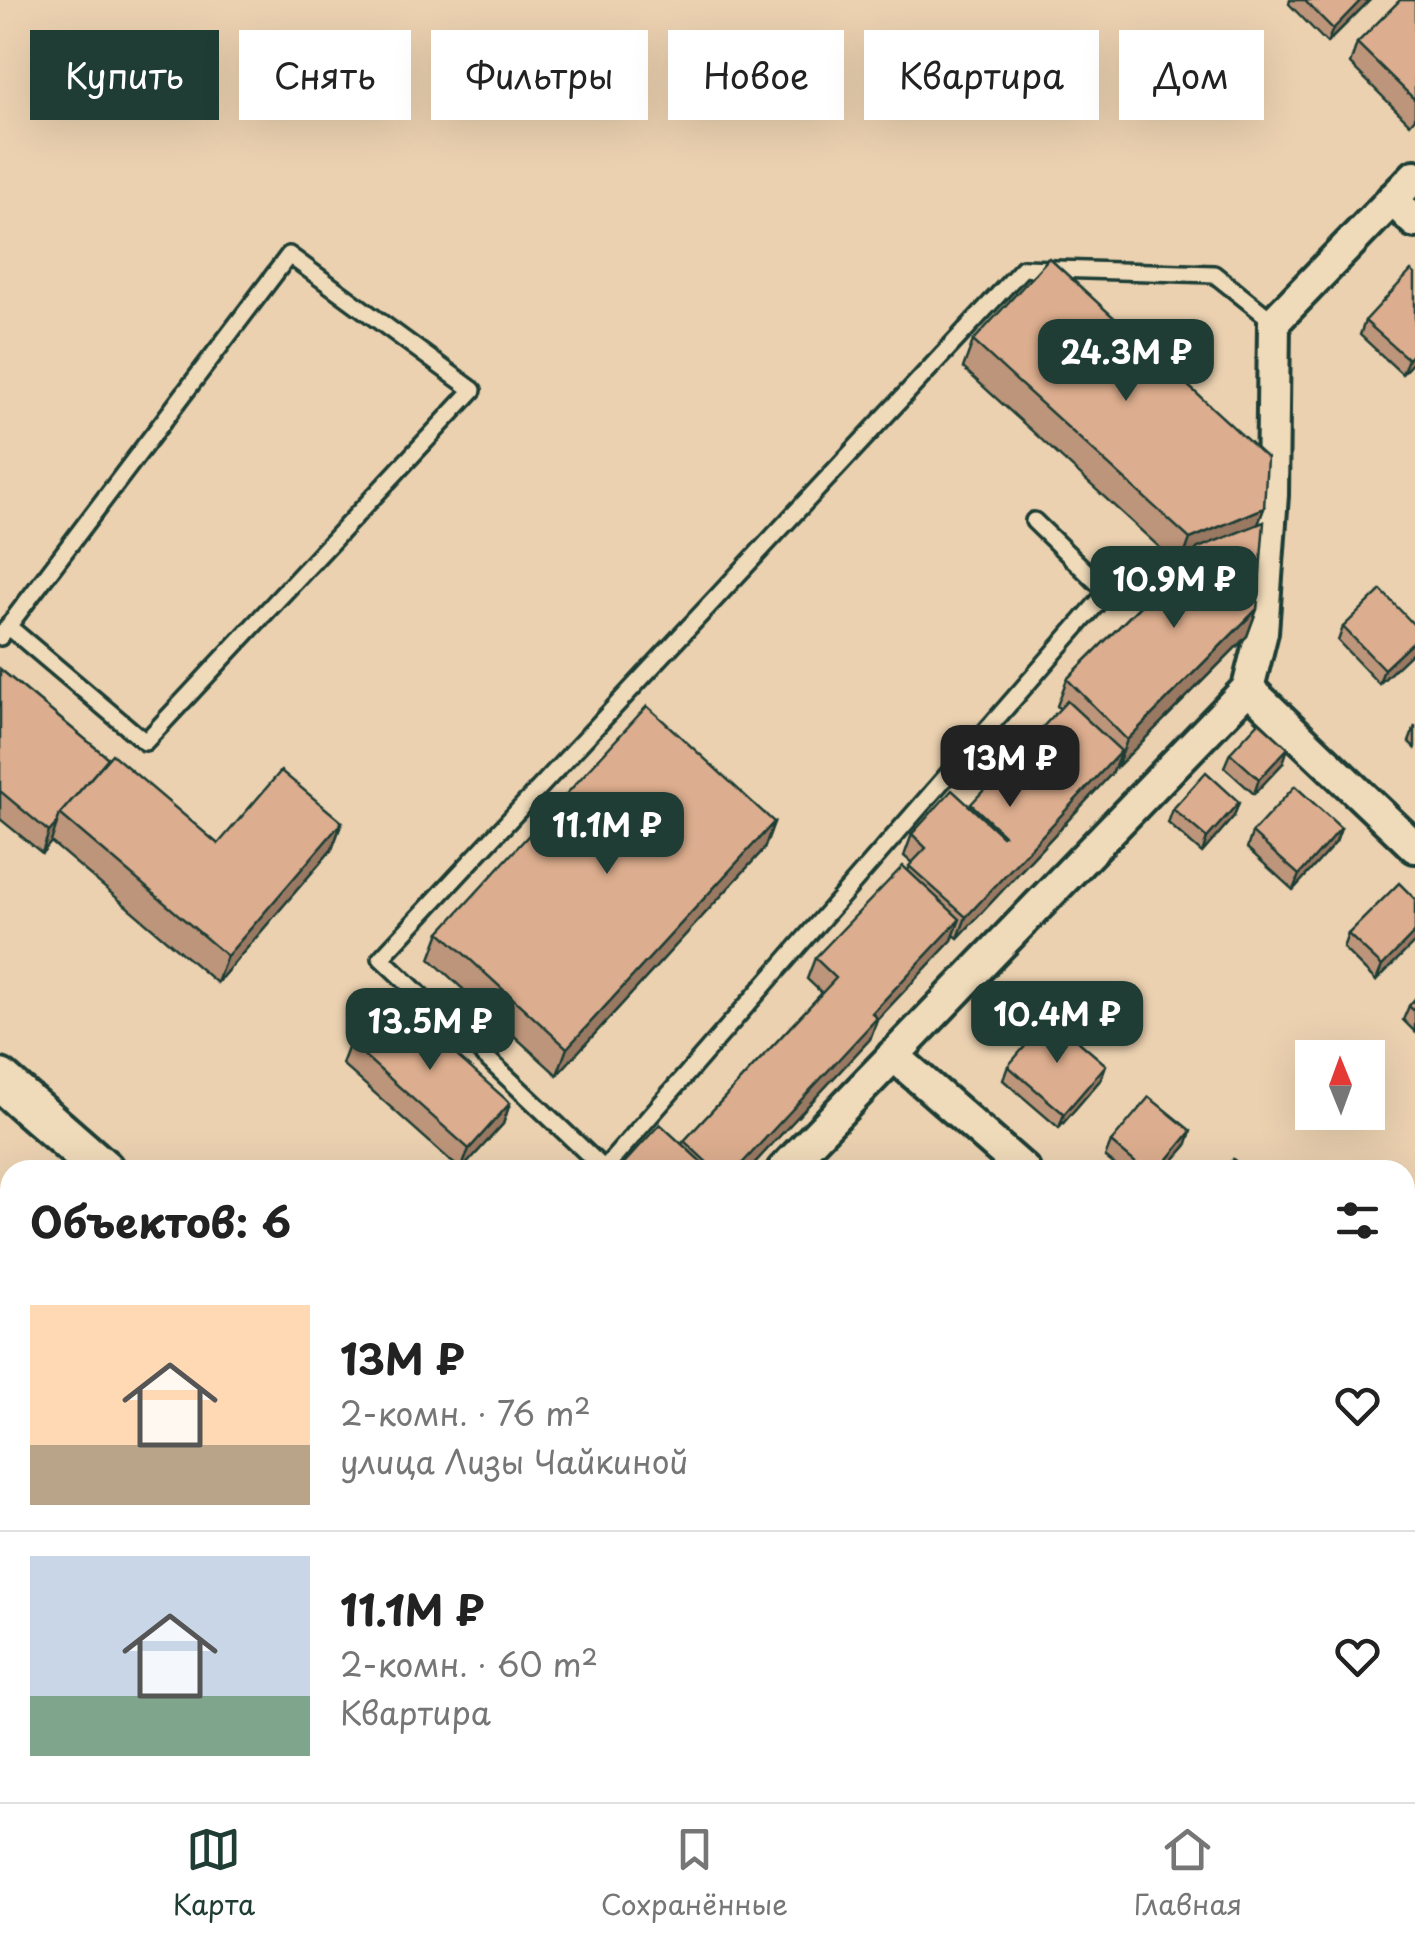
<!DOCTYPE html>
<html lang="ru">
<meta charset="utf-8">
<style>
body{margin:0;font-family:"Playpen Sans",sans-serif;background:#f2f2f2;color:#222;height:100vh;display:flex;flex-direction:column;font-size:38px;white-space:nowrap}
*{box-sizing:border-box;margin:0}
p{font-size:32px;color:#767676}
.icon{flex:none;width:55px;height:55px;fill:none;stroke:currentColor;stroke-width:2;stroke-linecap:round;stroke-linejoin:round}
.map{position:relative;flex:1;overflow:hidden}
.panel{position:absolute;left:0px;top:1160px;width:1415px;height:642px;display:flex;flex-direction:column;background:#fff;border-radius:30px 30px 0 0;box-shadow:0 10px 40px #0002}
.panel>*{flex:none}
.banner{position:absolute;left:30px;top:30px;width:1355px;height:90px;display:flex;gap:20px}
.needle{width:65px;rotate:359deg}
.buttons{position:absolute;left:1295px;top:1040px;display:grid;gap:20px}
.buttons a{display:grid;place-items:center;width:90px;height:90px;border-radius:0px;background:#fff;box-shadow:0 10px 40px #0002;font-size:50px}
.price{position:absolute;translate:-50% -85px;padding:0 22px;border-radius:20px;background:#1f3d34;color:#fff;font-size:32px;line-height:65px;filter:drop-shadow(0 2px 5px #0008)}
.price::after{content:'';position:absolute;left:50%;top:60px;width:30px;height:22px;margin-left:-15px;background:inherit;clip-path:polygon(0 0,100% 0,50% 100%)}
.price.selected{background:#222;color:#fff}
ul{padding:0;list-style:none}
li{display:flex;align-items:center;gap:30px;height:250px;padding:0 30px}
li+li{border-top:2px solid #e0e0e0}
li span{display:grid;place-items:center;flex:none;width:280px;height:200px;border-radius:0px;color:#555}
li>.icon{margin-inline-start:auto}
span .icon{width:120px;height:120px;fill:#fffc;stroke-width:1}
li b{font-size:42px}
h2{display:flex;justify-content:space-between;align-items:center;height:120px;padding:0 30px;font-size:42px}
.pill{padding:0 35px;border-radius:0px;background:#fff;box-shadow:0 10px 40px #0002;font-size:35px;line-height:90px}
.pill.selected{background:#1f3d34;color:#fff}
.tab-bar{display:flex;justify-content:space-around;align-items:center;height:140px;border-top:2px solid #e0e0e0;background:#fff;font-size:28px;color:#767676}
.tab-bar a{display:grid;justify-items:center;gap:5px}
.tab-bar .selected{color:#1f3d34}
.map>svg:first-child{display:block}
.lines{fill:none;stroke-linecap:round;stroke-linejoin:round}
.lane-casing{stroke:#1f3d34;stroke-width:22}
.street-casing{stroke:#1f3d34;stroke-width:38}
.secondary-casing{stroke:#1f3d34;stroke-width:48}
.lane{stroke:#efdab9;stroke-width:15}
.street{stroke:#efdab9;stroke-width:30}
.secondary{stroke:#efdab9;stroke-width:40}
.wall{fill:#bd957a;stroke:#1f3d34;stroke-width:2.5}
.shaded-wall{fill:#9a7963;stroke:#1f3d34;stroke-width:2.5}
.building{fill:#dcad8e;stroke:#1f3d34;stroke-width:2.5}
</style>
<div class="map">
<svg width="1415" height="1802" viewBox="0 0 1415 1802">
<rect width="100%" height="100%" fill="#ebd1b0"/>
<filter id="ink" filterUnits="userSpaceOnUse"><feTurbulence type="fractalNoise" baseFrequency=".01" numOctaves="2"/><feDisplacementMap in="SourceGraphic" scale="20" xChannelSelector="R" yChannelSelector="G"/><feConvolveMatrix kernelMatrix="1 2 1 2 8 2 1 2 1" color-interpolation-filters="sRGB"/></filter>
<g filter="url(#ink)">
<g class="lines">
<defs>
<g id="lane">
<polyline points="0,637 289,255 473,390 145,742 9,627"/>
<polyline points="604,1169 381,958 1023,268 1214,274 1274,322"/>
<polyline points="603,1170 1107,592 1034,521"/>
<polyline points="134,1802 143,1792"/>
<polyline points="600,1802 607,1792"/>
</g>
<g id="street">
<polyline points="1392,199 1415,222"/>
<polyline points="1248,688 1415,847"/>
<polyline points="893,1055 1024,1170"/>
<polyline points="783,1170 1248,688 1262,632 1272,495 1274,322 1415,176"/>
<polyline points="1405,1503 1415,1511"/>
</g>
<g id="secondary">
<polyline points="0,1080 103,1170"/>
<polyline points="819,1792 830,1802"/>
</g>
</defs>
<use href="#lane" class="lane-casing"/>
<use href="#street" class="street-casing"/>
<use href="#secondary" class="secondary-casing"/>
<use href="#lane" class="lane"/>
<use href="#street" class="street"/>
<use href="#secondary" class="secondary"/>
</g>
<g class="wall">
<polygon points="1290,0 1370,0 1327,43 1289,4"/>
<polygon points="1415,0 1415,118 1410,124 1350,64 1357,43"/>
<polygon points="1365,321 1415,360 1402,374 1360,335"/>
<polygon points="973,341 1264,508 1258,524 1257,609 1247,636 1117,767 1116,765 1113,772 958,938 954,935 952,940 877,1020 870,1039 748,1170 618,1170 682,1144 684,1141 822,993 807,979 815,958 908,870 912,863 904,856 912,834 970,806 1060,709 1057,706 1067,679 1180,566 963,368"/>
<polygon points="1415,626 1379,684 1338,641 1343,627"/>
<polygon points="0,669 108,758 218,844 342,822 332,849 217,983 51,842 42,853 0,819"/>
<polygon points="1415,726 1415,748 1409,742"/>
<polygon points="1230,753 1283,763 1254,794 1224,767"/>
<polygon points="1239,802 1234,816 1202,853 1168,823 1173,809"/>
<polygon points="774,822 764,849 557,1075 430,959 440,932"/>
<polygon points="1341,828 1336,842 1293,890 1247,848 1252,833"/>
<polygon points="1415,899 1376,981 1343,948 1348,934"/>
<polygon points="1415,999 1415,1032 1403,1020 1409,1006"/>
<polygon points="350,1043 510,1103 503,1124 461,1170 342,1064"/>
<polygon points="1008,1066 1101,1079 1059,1128 1003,1080"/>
<polygon points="1111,1142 1186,1146 1165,1170 1121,1170 1105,1157"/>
<polygon points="1405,1579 1415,1580 1415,1682 1405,1674"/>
<polygon points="227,1792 290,1792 289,1794 298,1802 238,1802"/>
<polygon points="1250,1792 1327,1792 1319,1802 1256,1802 1248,1795"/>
</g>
<g class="shaded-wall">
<polygon points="1361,0 1370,0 1327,43 1333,29"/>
<polygon points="1415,351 1415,360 1402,374 1408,359"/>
<polygon points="1264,508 1254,535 1180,567 1190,539"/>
<polygon points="1257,609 1247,636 1117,767 1127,740"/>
<polygon points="1415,640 1415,650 1379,684 1384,669"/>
<polygon points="1288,748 1283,763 1254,794 1259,779"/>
<polygon points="1121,751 1113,772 958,938 966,917"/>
<polygon points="1239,802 1234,816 1202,853 1207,838"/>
<polygon points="342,822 332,849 217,983 227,956"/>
<polygon points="774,822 764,849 557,1075 567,1048"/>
<polygon points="57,823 51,842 42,853 49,832"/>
<polygon points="1341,828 1336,842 1293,890 1299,875"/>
<polygon points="960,919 952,940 877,1020 870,1039 748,1170 736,1170 872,1013"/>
<polygon points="1415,932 1415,942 1376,981 1382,966"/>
<polygon points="1106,1065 1101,1079 1059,1128 1064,1114"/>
<polygon points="510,1103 503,1124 461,1170 469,1149"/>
<polygon points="1191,1131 1186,1146 1165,1170 1159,1170"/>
<polygon points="10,1327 10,1339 0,1350 0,1338"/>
<polygon points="1415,1355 1415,1363 1405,1375 1405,1367"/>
<polygon points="10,1627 10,1635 0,1647 2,1636"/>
<polygon points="20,1792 25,1792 19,1802 13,1802"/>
<polygon points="576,1792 579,1792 576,1802 568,1802"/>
<polygon points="1320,1792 1327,1792 1319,1802 1312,1802"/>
</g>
<g class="building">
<polygon points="1304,0 1361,0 1333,29"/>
<polygon points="1400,0 1415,0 1415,100 1357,43"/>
<polygon points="1049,258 1267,458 1264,508 1190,539 973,341"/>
<polygon points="1411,271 1415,274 1415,351 1408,359 1365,321"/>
<polygon points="1264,522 1257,609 1127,740 1067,679 1198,548"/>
<polygon points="1381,590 1415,626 1415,640 1384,669 1343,627"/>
<polygon points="0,669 108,758 60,814 57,823 49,832 0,791"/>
<polygon points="1067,701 1121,751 966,917 909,866 926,848 912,834 952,790 1002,836 1004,835 971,804"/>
<polygon points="647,706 774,822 567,1048 440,932"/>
<polygon points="1259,722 1288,748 1259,779 1230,753"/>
<polygon points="112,754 218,844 281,771 342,822 227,956 60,814"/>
<polygon points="1206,772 1239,802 1207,838 1173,809"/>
<polygon points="1295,786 1341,828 1299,875 1252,833"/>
<polygon points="903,866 960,919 872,1013 877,1018 736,1170 715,1170 684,1141 836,978 815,958"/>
<polygon points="1399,883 1415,899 1415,932 1382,966 1348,934"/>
<polygon points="391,997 510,1103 469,1149 350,1043"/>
<polygon points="1415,999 1415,1012 1409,1006"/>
<polygon points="1050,1017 1106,1065 1064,1114 1008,1066"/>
<polygon points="1149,1097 1191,1131 1159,1170 1144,1170 1111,1142"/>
<polygon points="660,1124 710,1170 618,1170"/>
<polygon points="1233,1159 1245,1170 1224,1170"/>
<polygon points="10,1253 10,1327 0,1338 0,1265"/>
<polygon points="1405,1295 1415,1303 1415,1355 1405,1367"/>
<polygon points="10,1555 10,1627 2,1636 0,1635 0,1567"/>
<polygon points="1409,1575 1415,1580 1415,1663 1405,1655 1405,1579"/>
<polygon points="0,1759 10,1767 10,1792 20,1792 13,1802 0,1802"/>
<polygon points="177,1792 185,1792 196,1802 169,1802"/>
<polygon points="249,1792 282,1792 274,1802 260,1802"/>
<polygon points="286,1792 288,1792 298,1802 278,1802"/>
<polygon points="432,1792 576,1792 568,1802 424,1802"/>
<polygon points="615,1792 661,1792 672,1802 607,1802"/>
<polygon points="1267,1792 1320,1792 1312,1802 1278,1802"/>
<polygon points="1383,1792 1386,1792 1397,1802 1375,1802"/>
</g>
</g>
</svg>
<div class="buttons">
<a><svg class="needle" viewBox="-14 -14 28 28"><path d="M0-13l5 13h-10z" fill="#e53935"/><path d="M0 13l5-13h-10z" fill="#767676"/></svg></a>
</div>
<b class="price" style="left:1126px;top:404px">24.3M ₽</b>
<b class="price" style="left:1174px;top:631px">10.9M ₽</b>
<b class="price selected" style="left:1010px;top:810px">13M ₽</b>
<b class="price" style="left:607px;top:877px">11.1M ₽</b>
<b class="price" style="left:1057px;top:1066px">10.4M ₽</b>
<b class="price" style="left:430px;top:1073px">13.5M ₽</b>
<div class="banner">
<a class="pill selected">Купить</a>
<a class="pill">Снять</a>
<a class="pill">Фильтры</a>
<a class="pill">Новое</a>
<a class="pill">Квартира</a>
<a class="pill">Дом</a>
</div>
<section class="panel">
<h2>Объектов: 6<svg class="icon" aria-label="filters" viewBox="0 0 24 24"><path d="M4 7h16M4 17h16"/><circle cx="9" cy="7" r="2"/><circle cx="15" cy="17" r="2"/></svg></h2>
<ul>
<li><span style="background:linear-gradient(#ffd9b3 70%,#b9a48a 0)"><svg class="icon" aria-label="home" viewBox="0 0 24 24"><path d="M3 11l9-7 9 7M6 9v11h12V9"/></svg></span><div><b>13M ₽</b><p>2-комн. · 76 m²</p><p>улица Лизы Чайкиной</p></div><svg class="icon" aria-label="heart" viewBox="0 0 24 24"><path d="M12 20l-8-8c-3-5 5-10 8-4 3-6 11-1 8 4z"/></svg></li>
<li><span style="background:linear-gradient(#c9d6e8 70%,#7fa58c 0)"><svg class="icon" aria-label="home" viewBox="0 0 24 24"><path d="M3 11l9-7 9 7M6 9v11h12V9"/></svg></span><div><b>11.1M ₽</b><p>2-комн. · 60 m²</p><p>Квартира</p></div><svg class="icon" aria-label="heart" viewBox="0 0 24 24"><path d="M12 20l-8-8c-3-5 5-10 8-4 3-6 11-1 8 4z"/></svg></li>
</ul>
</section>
</div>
<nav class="tab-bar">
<a class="selected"><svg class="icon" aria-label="map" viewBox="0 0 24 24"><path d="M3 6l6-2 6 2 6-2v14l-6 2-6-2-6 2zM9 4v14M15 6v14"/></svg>Карта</a>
<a><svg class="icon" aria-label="saved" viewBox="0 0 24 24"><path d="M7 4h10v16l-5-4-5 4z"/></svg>Сохранённые</a>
<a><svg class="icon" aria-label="home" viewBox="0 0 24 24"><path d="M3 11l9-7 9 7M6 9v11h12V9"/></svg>Главная</a>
</nav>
